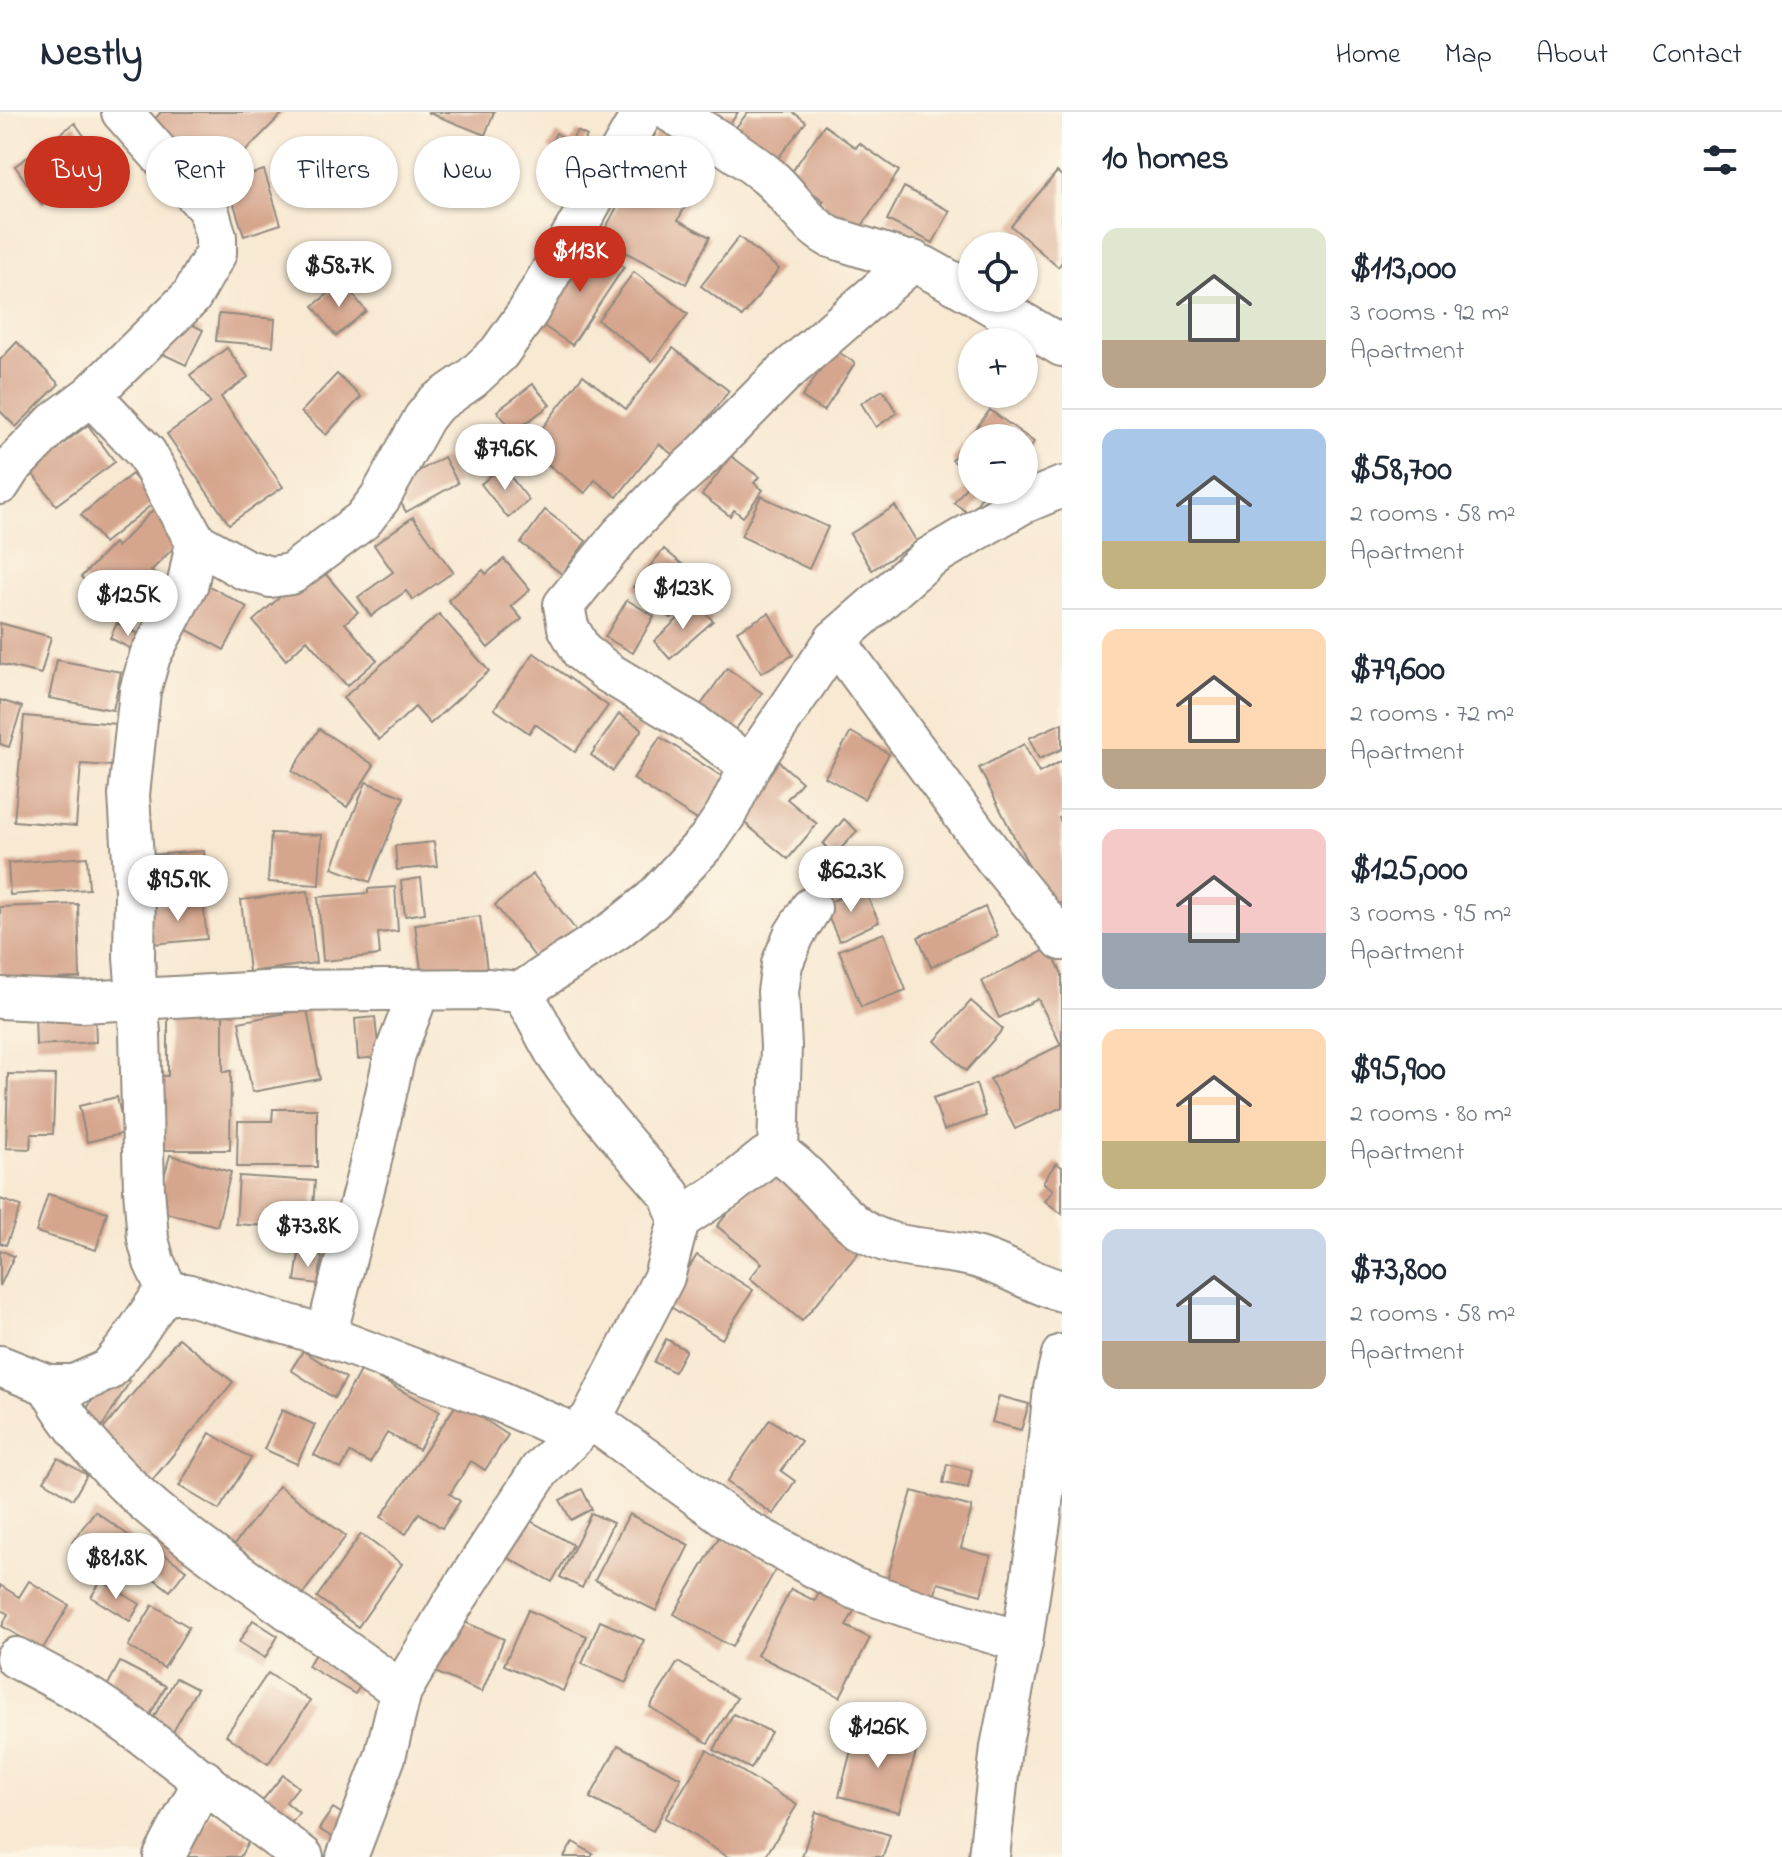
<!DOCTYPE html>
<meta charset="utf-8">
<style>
body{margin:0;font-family:"Indie Flower",sans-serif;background:#f6f6f7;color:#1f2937;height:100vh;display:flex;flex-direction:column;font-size:30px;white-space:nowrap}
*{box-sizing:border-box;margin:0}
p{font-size:26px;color:#747a83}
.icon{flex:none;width:44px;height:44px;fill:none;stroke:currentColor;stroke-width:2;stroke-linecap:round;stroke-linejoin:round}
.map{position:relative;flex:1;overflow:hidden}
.drawer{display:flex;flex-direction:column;background:#fff;width:720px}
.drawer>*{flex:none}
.hud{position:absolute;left:24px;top:24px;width:760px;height:72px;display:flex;gap:16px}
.buttons{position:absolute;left:958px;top:120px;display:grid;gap:16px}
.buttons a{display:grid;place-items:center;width:80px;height:80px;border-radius:50%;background:#fff;box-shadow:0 2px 6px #0004;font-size:40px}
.price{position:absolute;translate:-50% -68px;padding:0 18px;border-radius:28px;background:#fff;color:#222;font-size:26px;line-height:52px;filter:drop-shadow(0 2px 4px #0008)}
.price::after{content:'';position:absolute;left:50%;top:48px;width:24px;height:18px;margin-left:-12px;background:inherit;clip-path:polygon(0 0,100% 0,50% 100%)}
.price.selected{background:#c8321e;color:#fff}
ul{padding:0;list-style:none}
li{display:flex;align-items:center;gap:24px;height:200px;padding:0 40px}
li+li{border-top:2px solid #e0e1e3}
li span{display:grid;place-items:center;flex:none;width:224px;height:160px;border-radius:16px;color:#555}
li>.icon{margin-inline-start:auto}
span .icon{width:96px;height:96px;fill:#fffc;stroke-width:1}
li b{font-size:34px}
h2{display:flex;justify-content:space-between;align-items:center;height:96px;padding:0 40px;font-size:34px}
.tag{padding:0 28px;border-radius:36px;background:#fff;box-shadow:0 2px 6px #0004;font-size:28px;line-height:72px}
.tag.selected{background:#c8321e;color:#fff}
header{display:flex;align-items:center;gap:48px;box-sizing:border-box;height:112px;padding:0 40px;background:#fff;border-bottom:2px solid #e0e1e3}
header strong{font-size:38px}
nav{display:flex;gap:44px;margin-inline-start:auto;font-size:28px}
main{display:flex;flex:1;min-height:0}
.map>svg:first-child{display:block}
.building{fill:#d6a58d}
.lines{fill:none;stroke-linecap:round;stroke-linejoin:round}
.minor-casing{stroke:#928a7f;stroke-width:44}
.minor{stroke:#fff;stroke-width:40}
</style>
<header>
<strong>Nestly</strong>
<nav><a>Home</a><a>Map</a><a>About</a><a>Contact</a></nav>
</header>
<main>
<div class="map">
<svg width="1062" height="1745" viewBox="0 0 1062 1745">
<rect width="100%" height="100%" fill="#fcf5e5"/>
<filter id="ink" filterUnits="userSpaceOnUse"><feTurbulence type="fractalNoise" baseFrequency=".0125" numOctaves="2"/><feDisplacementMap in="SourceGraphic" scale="16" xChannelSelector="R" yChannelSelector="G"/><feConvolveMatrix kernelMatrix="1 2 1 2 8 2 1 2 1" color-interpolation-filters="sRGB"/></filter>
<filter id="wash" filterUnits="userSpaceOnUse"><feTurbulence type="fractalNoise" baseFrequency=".006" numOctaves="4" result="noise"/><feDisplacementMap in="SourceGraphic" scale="32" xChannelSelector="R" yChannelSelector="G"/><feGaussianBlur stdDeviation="1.8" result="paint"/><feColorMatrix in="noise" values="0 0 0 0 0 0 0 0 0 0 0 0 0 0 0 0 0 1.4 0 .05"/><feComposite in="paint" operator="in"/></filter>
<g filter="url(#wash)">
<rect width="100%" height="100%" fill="#f8e9d3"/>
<g id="blocks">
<g class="building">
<polygon points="161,0 284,0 215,70 153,9"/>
<polygon points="427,0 494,0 485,23"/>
<polygon points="693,0 738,0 724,21"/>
<polygon points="748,0 793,0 806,10 768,59 727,27"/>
<polygon points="662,9 715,37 678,108 710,125 686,172 600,127"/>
<polygon points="75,11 102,50 42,93 15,54"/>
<polygon points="824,13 856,36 859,31 899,59 855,124 818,98 824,89 789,64"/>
<polygon points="577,19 587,24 572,49 548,36 556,21 571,30"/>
<polygon points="264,58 281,112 244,124 227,70"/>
<polygon points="1057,60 1062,64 1062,150 1058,155 1011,114"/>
<polygon points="904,75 950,99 933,131 887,108"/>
<polygon points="739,125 779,157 742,205 701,174"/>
<polygon points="587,132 624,155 572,233 536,209"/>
<polygon points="634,160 688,202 652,249 598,208"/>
<polygon points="343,170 366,199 336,224 313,194"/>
<polygon points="219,202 275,207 273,234 216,229"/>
<polygon points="179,206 203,218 186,253 161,241"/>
<polygon points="17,230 59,272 16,315 0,299 0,248"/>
<polygon points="227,236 248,265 221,285 283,375 229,412 167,322 211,291 190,263"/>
<polygon points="673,236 729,279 677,346 659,332 617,385 595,368 585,381 527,336 583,263 626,297"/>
<polygon points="834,237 855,251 824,299 802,285"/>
<polygon points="337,262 361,285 326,323 301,300"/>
<polygon points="533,272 550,293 514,320 497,299"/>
<polygon points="883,278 897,301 876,315 861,291"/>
<polygon points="990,298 1034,330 1024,345 1024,326 972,326 972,363 952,348"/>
<polygon points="88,313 115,350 56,393 29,357"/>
<polygon points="731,344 759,365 754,371 763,378 743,405 734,398 730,404 702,383"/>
<polygon points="444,345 458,371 406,400 392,374"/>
<polygon points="502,354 529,388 508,406 481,372"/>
<polygon points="132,362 155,390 104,431 81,403"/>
<polygon points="970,370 972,378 985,380 970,402 954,391"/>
<polygon points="761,384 828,415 809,457 741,424"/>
<polygon points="895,394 917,430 872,458 850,422"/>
<polygon points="154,397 184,425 151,459 163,471 128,509 81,465 114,431 117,435"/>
<polygon points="545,398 586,429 562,462 521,431"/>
<polygon points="413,405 453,460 413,488 406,479 371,504 358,485 393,460 374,433"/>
<polygon points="664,437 701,468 671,506 633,475"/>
<polygon points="504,447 530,478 511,494 522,507 488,536 448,488 483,458 486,462"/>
<polygon points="317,452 358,500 345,511 377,548 347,574 307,528 286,548 253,509"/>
<polygon points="202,470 247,495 224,538 178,513"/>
<polygon points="627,488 654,504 633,541 605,525"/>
<polygon points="696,490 713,509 670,547 654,529"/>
<polygon points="769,501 793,543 761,561 737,519"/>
<polygon points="439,502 489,559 430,612 415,595 379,628 343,586"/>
<polygon points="0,511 51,525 41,562 0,552"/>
<polygon points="117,511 147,526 139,541 110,526"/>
<polygon points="534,541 608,594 575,640 535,612 529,621 494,597"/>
<polygon points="57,548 121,560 113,598 49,586"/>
<polygon points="727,556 762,581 730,625 696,600"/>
<polygon points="0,588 22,595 9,635 0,632"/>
<polygon points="619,602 642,617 613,659 591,643"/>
<polygon points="24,604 116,612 112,654 81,652 76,714 14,709"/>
<polygon points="1062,611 1062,637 1039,647 1029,626"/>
<polygon points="319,617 374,653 347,695 292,659"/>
<polygon points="851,620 889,642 864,687 825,665"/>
<polygon points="660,625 726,667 699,709 633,667"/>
<polygon points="1024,632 1039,661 1062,649 1062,704 1059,706 1062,712 1062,791 1051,797 979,656"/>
<polygon points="778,649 802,670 787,687 817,712 788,747 734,702"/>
<polygon points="366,670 404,685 370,770 332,756"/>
<polygon points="844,707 857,719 835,743 823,732"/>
<polygon points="271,721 322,723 319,773 268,770"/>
<polygon points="434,730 437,754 397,758 395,734"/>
<polygon points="204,739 207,778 153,783 150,743"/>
<polygon points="87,745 89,777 10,783 8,751"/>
<polygon points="533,762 581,825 543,855 495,793"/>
<polygon points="421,766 425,801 405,804 401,769"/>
<polygon points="395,775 398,819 378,821 380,843 323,849 318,785 368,781 368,777"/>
<polygon points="863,775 879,810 839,829 823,793"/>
<polygon points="308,779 316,851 249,860 241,788"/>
<polygon points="203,790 207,827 152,832 149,794"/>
<polygon points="78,792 80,866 0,869 0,795"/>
<polygon points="985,795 998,824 931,855 918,825"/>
<polygon points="480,804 487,858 422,866 415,812"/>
<polygon points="884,821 906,878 861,895 839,838"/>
<polygon points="1050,836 1062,862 1062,995 1015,1017 990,967 1061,933 1038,887 999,906 982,869"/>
<polygon points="971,889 1003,917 966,959 935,929"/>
<polygon points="307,897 320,967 252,980 239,910"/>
<polygon points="95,901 96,930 36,933 35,904"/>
<polygon points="168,902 223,902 223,960 231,959 230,1038 159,1038 159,964 168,964"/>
<polygon points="375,905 379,945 358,947 355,907"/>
<polygon points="8,962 55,963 53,1022 31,1022 30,1037 6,1036"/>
<polygon points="976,972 986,1004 944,1018 933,986"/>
<polygon points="117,985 125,1021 87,1030 79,994"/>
<polygon points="273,997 317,997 317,1055 237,1055 238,1009 272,1009"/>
<polygon points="170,1043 231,1060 217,1114 155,1098"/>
<polygon points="773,1047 869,1128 802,1209 750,1166 762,1151 717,1114"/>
<polygon points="1056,1051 1062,1055 1062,1102 1045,1089 1053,1078 1043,1070"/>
<polygon points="239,1064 315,1069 312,1105 299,1104 297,1116 236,1112"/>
<polygon points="48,1082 107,1100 96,1138 36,1120"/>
<polygon points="0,1087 21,1094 6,1133 0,1131"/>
<polygon points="0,1138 14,1144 0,1174"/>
<polygon points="299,1141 322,1145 318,1172 295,1169"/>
<polygon points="697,1143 753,1178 722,1227 666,1192"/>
<polygon points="179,1226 233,1270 149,1372 95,1327"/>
<polygon points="666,1227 686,1238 674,1260 654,1250"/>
<polygon points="303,1239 346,1266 334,1286 291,1258"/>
<polygon points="361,1257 440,1299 419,1338 387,1321 370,1351 350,1341 341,1357 314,1343"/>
<polygon points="112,1258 130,1269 100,1318 81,1306"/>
<polygon points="999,1284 1029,1292 1021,1318 992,1310"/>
<polygon points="458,1290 508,1323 485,1358 471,1349 450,1382 460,1389 442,1416 419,1401 406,1422 381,1405"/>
<polygon points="282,1298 315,1313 297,1352 264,1337"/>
<polygon points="770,1307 801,1329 781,1359 795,1369 773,1402 727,1370"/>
<polygon points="210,1321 251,1346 219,1398 179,1374"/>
<polygon points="58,1346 87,1363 73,1387 44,1369"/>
<polygon points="947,1352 972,1358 968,1376 943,1371"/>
<polygon points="279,1374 346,1424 302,1483 234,1433"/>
<polygon points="582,1377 592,1397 571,1408 560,1388"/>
<polygon points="912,1379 972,1395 961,1436 991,1444 981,1483 938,1471 932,1493 884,1479"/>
<polygon points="95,1399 132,1426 109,1457 72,1430"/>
<polygon points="591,1401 613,1411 582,1476 560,1465"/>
<polygon points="629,1402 689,1433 656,1499 595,1468"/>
<polygon points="520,1403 573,1433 552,1470 499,1441"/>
<polygon points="361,1422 402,1452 358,1515 317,1485"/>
<polygon points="719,1425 776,1457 732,1535 674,1502"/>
<polygon points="154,1435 186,1458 170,1479 139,1455"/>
<polygon points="29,1469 69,1493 42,1538 2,1514 8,1502 0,1497 0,1473 19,1485"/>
<polygon points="101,1469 140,1492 130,1509 91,1485"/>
<polygon points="823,1472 859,1490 846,1514 870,1526 840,1585 757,1543 791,1477 815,1489"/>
<polygon points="153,1493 189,1515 164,1556 128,1534"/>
<polygon points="528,1498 587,1524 563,1579 504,1553"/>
<polygon points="453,1505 504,1527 482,1580 430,1558"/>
<polygon points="253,1508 278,1524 265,1546 239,1530"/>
<polygon points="600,1509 644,1528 626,1571 582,1552"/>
<polygon points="320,1533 368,1562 355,1582 308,1554"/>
<polygon points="120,1550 166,1574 149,1605 104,1580"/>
<polygon points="678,1550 737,1586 708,1631 650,1595"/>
<polygon points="268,1561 310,1589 268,1652 226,1623"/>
<polygon points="176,1566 197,1577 168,1629 147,1617"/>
<polygon points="733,1602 771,1620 751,1657 714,1638"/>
<polygon points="857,1616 918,1633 899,1700 839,1684"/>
<polygon points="618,1633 681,1666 653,1719 590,1686"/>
<polygon points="707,1638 797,1693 765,1745 728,1745 665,1706"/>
<polygon points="283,1663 298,1675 286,1690 299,1701 290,1713 261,1690"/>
<polygon points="333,1696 355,1710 341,1731 319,1717"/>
<polygon points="816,1700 890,1723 883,1745 802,1745"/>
<polygon points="210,1702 250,1727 240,1745 184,1745"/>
<polygon points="573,1730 593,1742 591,1745 564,1745"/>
</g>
</g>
</g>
<g filter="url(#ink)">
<use href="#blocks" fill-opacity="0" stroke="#928a7f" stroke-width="2"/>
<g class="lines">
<defs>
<g id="minor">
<path d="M 671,0 C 705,20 739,40 769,65 C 792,85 803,110 830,125 L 923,154 L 972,181"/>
<polyline points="980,186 1062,234"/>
<polyline points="91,283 146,341 196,430 188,471 150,544 140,579 129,683 135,779 134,846 140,921 144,1077 148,1127 154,1150 169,1182"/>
<polyline points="0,372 11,355 55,310 91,283 191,185 216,141 216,125 208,97 122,0"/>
<polyline points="196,430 244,457 270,465 291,462 363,408 380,386 424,306 435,292 471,267 499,241 528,200 643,0"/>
<polyline points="835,528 995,746 1062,828"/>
<polyline points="750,654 693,612 609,561 582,540 568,515 564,493 621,423 662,380 697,349 781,264 913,149"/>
<polyline points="521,880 617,817 653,788 709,727 726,702 750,654 835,528 929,446 1021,392 1062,375"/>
<path d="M 0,886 L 82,890 L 284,879 L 486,877 L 521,880 C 537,903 547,930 564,954 C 596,999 634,1041 670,1083 L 679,1108 L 664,1165 L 591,1307 L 540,1358 L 452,1493 L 401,1579 L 385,1645 L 347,1745"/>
<polyline points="778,1041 781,934 778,880 782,852 794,823 811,796"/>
<path d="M 679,1108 L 727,1076 L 766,1045 L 778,1041 C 809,1060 829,1094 859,1116 C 896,1142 942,1134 982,1147 C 1010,1156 1034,1172 1062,1179"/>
<polyline points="326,1224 369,1057 395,942 419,879"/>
<polyline points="0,1254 48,1273 74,1273 108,1258 127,1235 158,1189 169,1182 186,1182 326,1224 499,1289 574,1322"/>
<path d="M 48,1273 C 96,1360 177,1419 257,1475 C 305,1510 353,1544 401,1579"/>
<polyline points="591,1307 743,1417 853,1476 919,1499 1022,1530"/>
<path d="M 16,1546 C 43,1560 71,1574 96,1590 C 168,1638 233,1695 303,1745"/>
<polyline points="164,1745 204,1668"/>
<polyline points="989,1745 1001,1635 1022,1530 1040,1410 1054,1277 1062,1243"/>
</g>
</defs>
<use href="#minor" class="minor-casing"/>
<use href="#minor" class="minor"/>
</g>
</g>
</svg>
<div class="buttons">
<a><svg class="icon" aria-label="locate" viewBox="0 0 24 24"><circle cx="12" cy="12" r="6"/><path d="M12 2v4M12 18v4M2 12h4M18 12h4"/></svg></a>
<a>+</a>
<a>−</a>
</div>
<b class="price selected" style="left:580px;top:182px">$113K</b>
<b class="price" style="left:339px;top:197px">$58.7K</b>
<b class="price" style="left:505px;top:380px">$79.6K</b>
<b class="price" style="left:683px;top:519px">$123K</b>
<b class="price" style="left:128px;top:526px">$125K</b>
<b class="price" style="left:851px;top:802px">$62.3K</b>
<b class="price" style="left:178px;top:811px">$95.9K</b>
<b class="price" style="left:308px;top:1157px">$73.8K</b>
<b class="price" style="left:116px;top:1489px">$81.8K</b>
<b class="price" style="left:878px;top:1658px">$126K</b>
<div class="hud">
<a class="tag selected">Buy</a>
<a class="tag">Rent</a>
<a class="tag">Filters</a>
<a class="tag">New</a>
<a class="tag">Apartment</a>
</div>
</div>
<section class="drawer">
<h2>10 homes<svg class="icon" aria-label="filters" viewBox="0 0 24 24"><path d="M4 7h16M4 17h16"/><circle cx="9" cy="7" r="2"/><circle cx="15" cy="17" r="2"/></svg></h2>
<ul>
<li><span style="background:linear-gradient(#dfe7d0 70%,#b9a48a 0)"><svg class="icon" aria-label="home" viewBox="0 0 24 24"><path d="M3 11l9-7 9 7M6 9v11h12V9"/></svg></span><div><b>$113,000</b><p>3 rooms · 92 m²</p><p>Apartment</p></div></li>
<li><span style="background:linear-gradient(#a9c7e8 70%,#c2b280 0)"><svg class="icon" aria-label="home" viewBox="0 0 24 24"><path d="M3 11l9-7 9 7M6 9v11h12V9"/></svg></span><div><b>$58,700</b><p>2 rooms · 58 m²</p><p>Apartment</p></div></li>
<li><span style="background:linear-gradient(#ffd9b3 75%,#b9a48a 0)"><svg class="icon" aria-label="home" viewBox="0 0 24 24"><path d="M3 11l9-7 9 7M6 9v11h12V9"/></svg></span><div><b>$79,600</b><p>2 rooms · 72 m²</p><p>Apartment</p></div></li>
<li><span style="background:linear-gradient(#f6c9c9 65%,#9aa5b1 0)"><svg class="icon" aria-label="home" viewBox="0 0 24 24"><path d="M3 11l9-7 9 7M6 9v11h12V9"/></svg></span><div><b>$125,000</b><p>3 rooms · 95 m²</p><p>Apartment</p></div></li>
<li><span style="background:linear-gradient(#ffd9b3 70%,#c2b280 0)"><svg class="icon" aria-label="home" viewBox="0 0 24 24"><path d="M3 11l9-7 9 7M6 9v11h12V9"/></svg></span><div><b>$95,900</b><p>2 rooms · 80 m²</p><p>Apartment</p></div></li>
<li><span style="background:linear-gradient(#c9d6e8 70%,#b9a48a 0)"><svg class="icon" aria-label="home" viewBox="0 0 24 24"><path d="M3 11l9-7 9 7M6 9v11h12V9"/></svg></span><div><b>$73,800</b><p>2 rooms · 58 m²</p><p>Apartment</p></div></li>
</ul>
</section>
</main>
